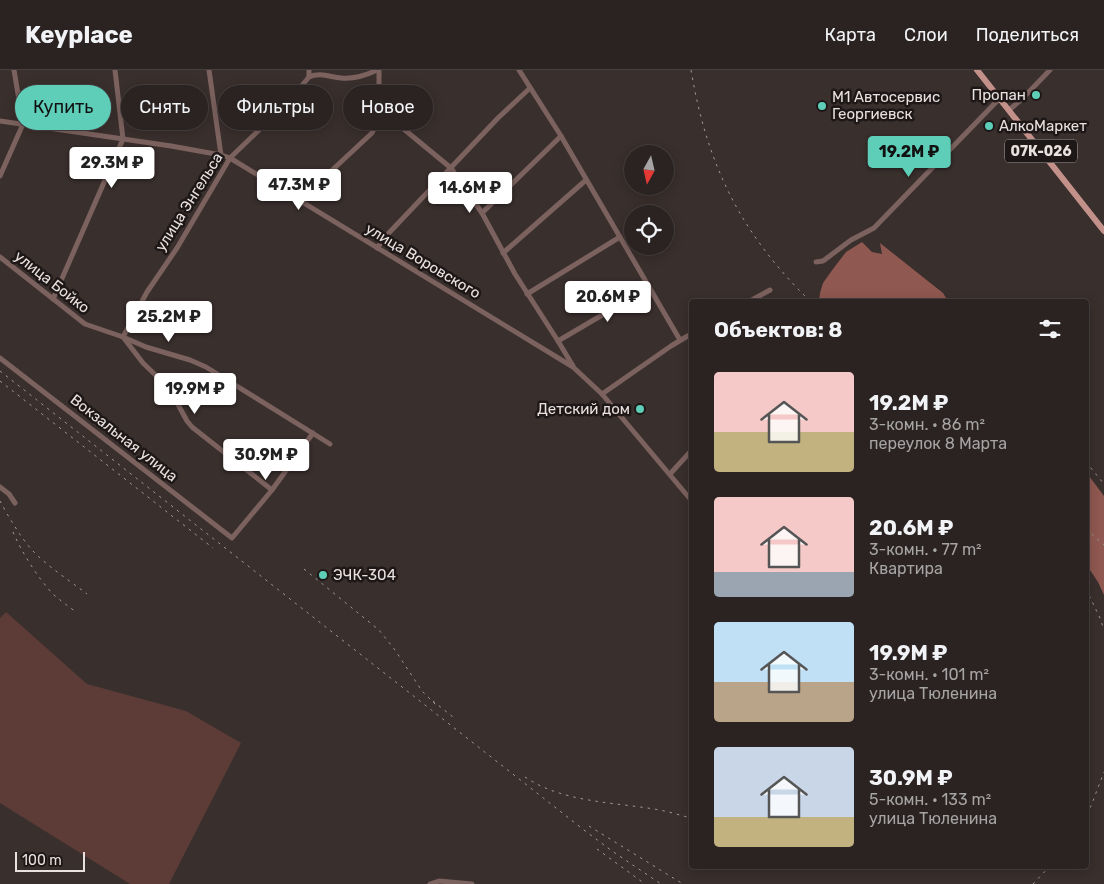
<!DOCTYPE html>
<html lang="ru">
<meta charset="utf-8">
<style>
body{margin:0;font-family:Rubik,sans-serif;background:#332b2a;color:#f1f3f6;height:100vh;display:flex;flex-direction:column;font-size:19px;white-space:nowrap}
*{box-sizing:border-box;margin:0}
p{font-size:16px;color:#a6a4a5}
.icon{flex:none;width:28px;height:28px;fill:none;stroke:currentColor;stroke-width:2;stroke-linecap:round;stroke-linejoin:round}
.map{position:relative;flex:1;overflow:hidden}
.side{position:absolute;left:689px;top:229px;width:400px;height:570px;display:flex;flex-direction:column;background:#2b2322;border-radius:5px;box-shadow:0 2px 12px #0003,0 0 0 1px #474040}
.side>*{flex:none}
.guide{position:absolute;left:15px;top:15px;width:475px;height:45px;display:flex;gap:10px}
.needle{width:32px;rotate:188deg}
.fabs{position:absolute;left:624px;top:75px;display:grid;gap:10px}
.fabs a{display:grid;place-items:center;width:50px;height:50px;border-radius:50%;background:#2b2322;box-shadow:0 2px 12px #0003,0 0 0 1px #474040;font-size:25px}
.scale{position:absolute;left:15px;bottom:12px;width:70px;box-sizing:border-box;padding-left:5px;border:2px solid #e8e1e0;border-top:0;font-size:14px;line-height:18px;white-space:nowrap;color:#e8e1e0;-webkit-text-stroke:4px #1d1817;paint-order:stroke}
.price{position:absolute;translate:-50% -42px;padding:0 11px;border-radius:5px;background:#fff;color:#222;font-size:16px;line-height:32px;filter:drop-shadow(0 1px 2px #0008)}
.price::after{content:'';position:absolute;left:50%;top:30px;width:15px;height:11px;margin-left:-8px;background:inherit;clip-path:polygon(0 0,100% 0,50% 100%)}
.price.current{background:#5eceb8;color:#111}
ul{padding:0;list-style:none}
li{display:flex;align-items:center;gap:15px;height:125px;padding:0 25px}
li span{display:grid;place-items:center;flex:none;width:140px;height:100px;border-radius:5px;color:#555}
li>.icon{margin-inline-start:auto}
span .icon{width:60px;height:60px;fill:#fffc;stroke-width:1}
li b{font-size:21px}
h2{display:flex;justify-content:space-between;align-items:center;height:60px;padding:0 25px;font-size:21px}
.tag{padding:0 18px;border-radius:22px;background:#2b2322;box-shadow:0 2px 12px #0003,0 0 0 1px #474040;font-size:18px;line-height:45px}
.tag.current{background:#5eceb8;color:#111}
header{display:flex;align-items:center;gap:30px;box-sizing:border-box;height:70px;padding:0 25px;background:#2b2322;border-bottom:1px solid #474040}
header strong{font-size:24px}
nav{display:flex;gap:28px;margin-inline-start:auto;font-size:18px}
.map>svg:first-child{display:block}
.green{fill:#5d3c37}
.forest{fill:#8f5850}
.lines{fill:none;stroke-linecap:round;stroke-linejoin:round}
.minor{stroke:#7c625f;stroke-width:5}
.major{stroke:#c4918a;stroke-width:6}
.rail{stroke:#a09897;stroke-width:1;stroke-dasharray:2.5 5;stroke-linecap:butt}
.poi-dot{fill:#5eceb8;stroke:#1d1817;stroke-width:2}
.labels{text-anchor:middle;dominant-baseline:central;stroke-width:5;stroke-linejoin:round;paint-order:stroke}
.shield{fill:#1d1817;stroke:#aba5a4;stroke-width:1}
.shield-label{font-size:14px;font-weight:bold;fill:#e8e1e0}
.poi-label{font-size:15px;fill:#e8e1e0;stroke:#1d1817;text-anchor:start}
.street-label{font-size:15px;fill:#e8e1e0;stroke:#1d1817}
</style>
<header>
<strong>Keyplace</strong>
<nav><a>Карта</a><a>Слои</a><a>Поделиться</a></nav>
</header>
<div class="map">
<svg width="1104" height="814" viewBox="0 0 1104 814">
<rect width="100%" height="100%" fill="#392f2d"/>
<polygon class="green" points="6,542 87,614 186,641 241,673 169,814 130,814 0,733 0,548"/>
<g class="forest">
<polygon points="862,172 872,182 882,184 880,173 943,223 948,231 819,231 820,223 823,213 833,199 846,182"/>
<polygon points="1086,402 1104,426 1104,525 1098,512 1086,494"/>
</g>
<g class="lines">
<g class="minor">
<polyline points="209,0 221,85"/>
<polyline points="379,0 379,19 383,38 400,56 451,98 482,143 515,204 558,271 573,296"/>
<polyline points="519,0 561,66 680,270"/>
<path d="M 309,7 C 320,2 330,7 341,8 C 353,9 367,5 377,0"/>
<polyline points="1009,40 1022,29 1050,0"/>
<polyline points="0,51 171,76 221,85 230,88 573,297 602,324 691,430"/>
<polyline points="0,106 23,54 14,0"/>
<polyline points="300,130 372,63 383,38"/>
<polyline points="482,143 561,66"/>
<polyline points="377,178 386,166 498,48 530,18"/>
<polyline points="503,183 586,110"/>
<polyline points="0,187 85,254 123,267 146,277 190,290 206,297 330,374"/>
<polyline points="816,192 823,191 851,170 874,158 1000,28"/>
<polyline points="527,224 620,167"/>
<polyline points="53,229 123,69 115,0"/>
<polyline points="750,231 770,220"/>
<polyline points="558,271 648,218"/>
<polyline points="0,288 232,468 272,420 313,363"/>
<polyline points="602,324 671,276 691,264"/>
<polyline points="670,404 691,381"/>
<polyline points="0,417 9,424 15,433"/>
<polyline points="272,420 192,357 187,351 169,318 143,293 123,267 147,222 177,178 230,88 288,32 309,7 309,0"/>
<polyline points="430,814 439,811 472,814"/>
</g>
<polyline class="major" points="977,0 1104,161"/>
<g class="rail">
<path d="M 691,0 C 707,95 741,164 810,231"/>
<polyline points="0,301 584,760 612,781 661,814"/>
<polyline points="0,311 213,478"/>
<polyline points="1086,392 1104,414"/>
<path d="M 0,431 C 8,446 21,468 32,480 C 48,497 69,510 87,524"/>
<polyline points="1086,459 1104,475"/>
<path d="M 13,462 C 21,481 39,510 54,525 C 61,531 68,536 76,542"/>
<polyline points="304,499 379,560 395,580 422,621 438,637"/>
<polyline points="1086,519 1100,548 1104,560"/>
<polyline points="433,631 453,647"/>
<path d="M 525,707 C 562,732 611,732 654,739 C 667,741 679,745 691,748"/>
<polyline points="1086,744 1091,736 1104,702"/>
<polyline points="589,756 683,814"/>
<polyline points="597,779 645,814"/>
<polyline points="1033,814 1050,796"/>
</g>
</g>
<g class="poi-dot">
<circle cx="1036" cy="25" r="5"/>
<circle cx="822" cy="36" r="5"/>
<circle cx="989" cy="56" r="5"/>
<circle cx="640" cy="339" r="5"/>
<circle cx="323" cy="505" r="5"/>
</g>
<g class="labels">
<rect class="shield" x="1005" y="69.5" width="72" height="23" rx="4"/>
<g class="shield-label">
<text x="1041" y="81">07К-026</text>
</g>
<g class="poi-label">
<text x="1026" y="25" text-anchor="end">Пропан</text>
<text x="832" y="27">М1 Автосервис<tspan x="832" dy="17">Георгиевск</tspan></text>
<text x="999" y="56">АлкоМаркет</text>
<text x="630" y="339" text-anchor="end">Детский дом</text>
<text x="333" y="505">ЭЧК-304</text>
</g>
<g class="street-label">
<text transform="translate(189 132) rotate(-58)">улица Энгельса</text>
<text transform="translate(423 191) rotate(31)">улица Воровского</text>
<text transform="translate(52 212) rotate(38)">улица Бойко</text>
<text transform="translate(124 368) rotate(38)">Вокзальная улица</text>
</g>
</g>
</svg>
<div class="fabs">
<a><svg class="needle" viewBox="-14 -14 28 28"><path d="M0-13l5 13h-10z" fill="#e53935"/><path d="M0 13l5-13h-10z" fill="#a6a4a5"/></svg></a>
<a><svg class="icon" aria-label="locate" viewBox="0 0 24 24"><circle cx="12" cy="12" r="6"/><path d="M12 2v4M12 18v4M2 12h4M18 12h4"/></svg></a>
</div>
<div class="scale">100 m</div>
<b class="price current" style="left:909px;top:108px">19.2M ₽</b>
<b class="price" style="left:112px;top:119px">29.3M ₽</b>
<b class="price" style="left:299px;top:141px">47.3M ₽</b>
<b class="price" style="left:470px;top:144px">14.6M ₽</b>
<b class="price" style="left:608px;top:253px">20.6M ₽</b>
<b class="price" style="left:169px;top:273px">25.2M ₽</b>
<b class="price" style="left:195px;top:345px">19.9M ₽</b>
<b class="price" style="left:266px;top:411px">30.9M ₽</b>
<div class="guide">
<a class="tag current">Купить</a>
<a class="tag">Снять</a>
<a class="tag">Фильтры</a>
<a class="tag">Новое</a>
</div>
<section class="side">
<h2>Объектов: 8<svg class="icon" aria-label="filters" viewBox="0 0 24 24"><path d="M4 7h16M4 17h16"/><circle cx="9" cy="7" r="2"/><circle cx="15" cy="17" r="2"/></svg></h2>
<ul>
<li><span style="background:linear-gradient(#f6c9c9 60%,#c2b280 0)"><svg class="icon" aria-label="home" viewBox="0 0 24 24"><path d="M3 11l9-7 9 7M6 9v11h12V9"/></svg></span><div><b>19.2M ₽</b><p>3-комн. · 86 m²</p><p>переулок 8 Марта</p></div></li>
<li><span style="background:linear-gradient(#f6c9c9 75%,#9aa5b1 0)"><svg class="icon" aria-label="home" viewBox="0 0 24 24"><path d="M3 11l9-7 9 7M6 9v11h12V9"/></svg></span><div><b>20.6M ₽</b><p>3-комн. · 77 m²</p><p>Квартира</p></div></li>
<li><span style="background:linear-gradient(#bfe0f5 60%,#b9a48a 0)"><svg class="icon" aria-label="home" viewBox="0 0 24 24"><path d="M3 11l9-7 9 7M6 9v11h12V9"/></svg></span><div><b>19.9M ₽</b><p>3-комн. · 101 m²</p><p>улица Тюленина</p></div></li>
<li><span style="background:linear-gradient(#c9d6e8 70%,#c2b280 0)"><svg class="icon" aria-label="home" viewBox="0 0 24 24"><path d="M3 11l9-7 9 7M6 9v11h12V9"/></svg></span><div><b>30.9M ₽</b><p>5-комн. · 133 m²</p><p>улица Тюленина</p></div></li>
</ul>
</section>
</div>
